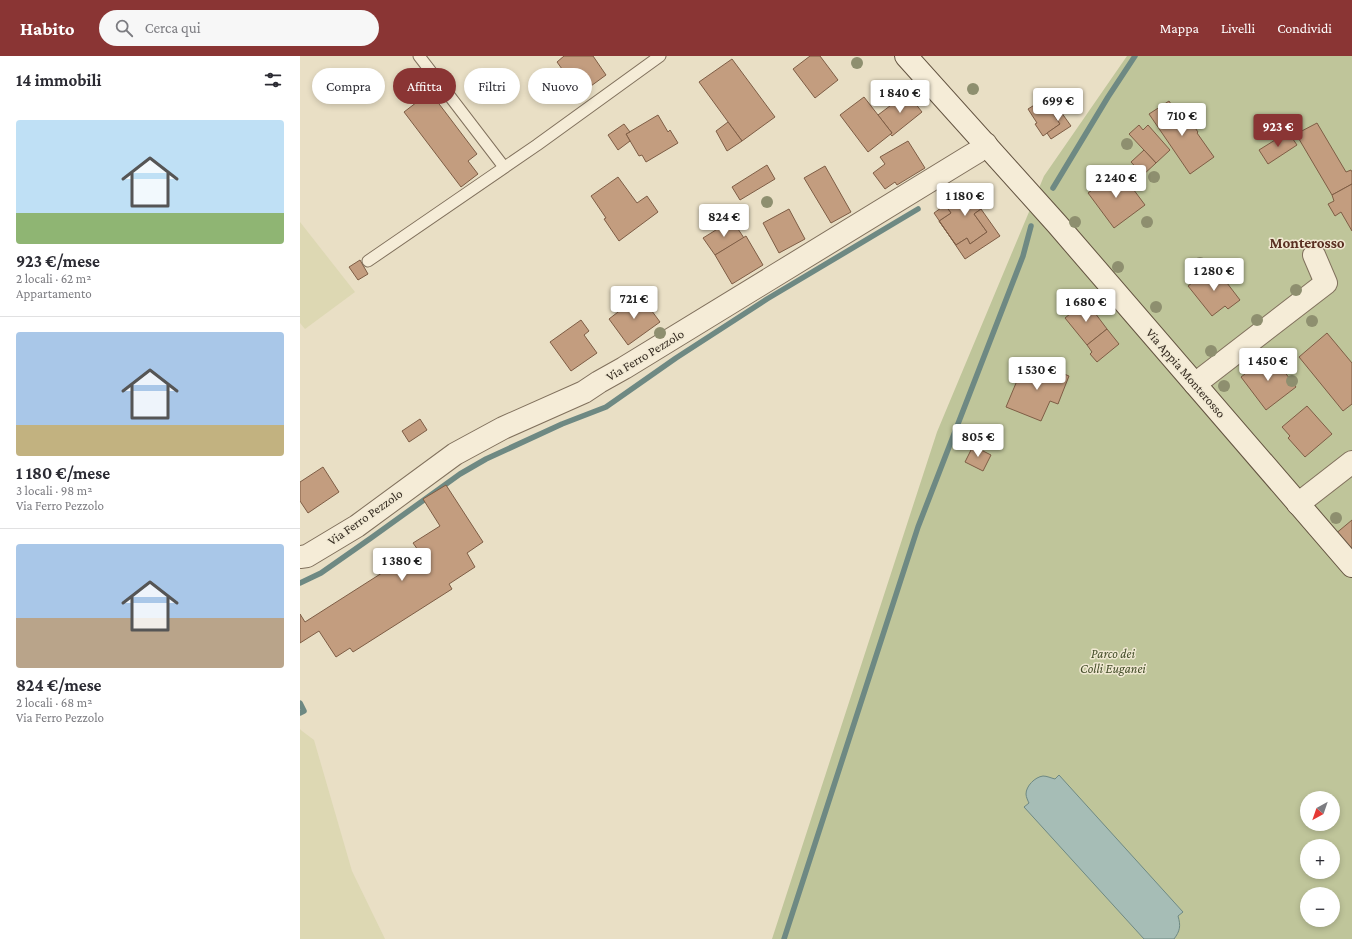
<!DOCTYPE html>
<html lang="it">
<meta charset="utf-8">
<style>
body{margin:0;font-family:"Crimson Pro",serif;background:#f7f7f7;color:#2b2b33;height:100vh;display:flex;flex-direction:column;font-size:15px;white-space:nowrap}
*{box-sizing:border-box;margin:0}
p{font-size:13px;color:#7c7c81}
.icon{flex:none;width:22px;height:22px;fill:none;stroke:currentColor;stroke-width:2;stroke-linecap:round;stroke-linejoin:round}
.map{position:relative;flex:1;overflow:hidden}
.sheet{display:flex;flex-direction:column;background:#fff;width:300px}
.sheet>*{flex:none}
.top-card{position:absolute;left:12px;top:12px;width:380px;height:36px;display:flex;gap:8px}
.needle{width:26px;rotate:220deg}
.fabs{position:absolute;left:1000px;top:735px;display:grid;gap:8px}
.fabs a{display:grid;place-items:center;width:40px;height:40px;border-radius:50%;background:#fff;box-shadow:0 2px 6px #0003;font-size:20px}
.price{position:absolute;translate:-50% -34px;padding:0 9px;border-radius:4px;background:#fff;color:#222;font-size:13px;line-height:26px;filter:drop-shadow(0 1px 2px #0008)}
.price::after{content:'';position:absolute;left:50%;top:24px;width:12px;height:9px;margin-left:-6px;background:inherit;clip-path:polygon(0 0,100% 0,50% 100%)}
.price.active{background:#8a3534;color:#fff}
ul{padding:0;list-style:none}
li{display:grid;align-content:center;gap:8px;height:212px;padding:0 16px}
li+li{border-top:1px solid #e1e1e2}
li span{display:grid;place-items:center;height:124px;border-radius:4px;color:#555}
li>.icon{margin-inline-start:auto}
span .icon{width:72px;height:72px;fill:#fffc;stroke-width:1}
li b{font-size:17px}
h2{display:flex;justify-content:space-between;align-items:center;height:48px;padding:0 16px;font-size:17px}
.pill{padding:0 14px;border-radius:18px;background:#fff;box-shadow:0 2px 6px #0003;font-size:14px;line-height:36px}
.pill.active{background:#8a3534;color:#fff}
header{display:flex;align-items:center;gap:24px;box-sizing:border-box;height:56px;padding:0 20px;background:#8a3534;color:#fff}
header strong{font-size:19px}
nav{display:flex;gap:22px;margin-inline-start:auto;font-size:14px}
.search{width:280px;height:36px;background:#f7f7f7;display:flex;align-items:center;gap:10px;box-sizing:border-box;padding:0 14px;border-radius:22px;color:#7c7c81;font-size:15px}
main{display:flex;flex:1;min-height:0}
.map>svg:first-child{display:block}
.farmland{fill:#ddd8b3}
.green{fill:#bfc59a;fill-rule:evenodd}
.water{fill:#a6bdb6;stroke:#6e8983}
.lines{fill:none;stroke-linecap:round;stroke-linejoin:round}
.stream{stroke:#6e8983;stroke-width:5.5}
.building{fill:#c39d7f;stroke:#7e5d45}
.service-casing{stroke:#81715d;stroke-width:13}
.minor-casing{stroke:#81715d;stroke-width:24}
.secondary-casing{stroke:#635340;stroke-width:24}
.service{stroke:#f5ecd7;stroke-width:11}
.minor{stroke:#f5ecd7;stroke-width:22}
.secondary{stroke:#f5ecd7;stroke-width:22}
.tree{fill:#8e8f6f}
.labels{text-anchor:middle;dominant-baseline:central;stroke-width:3;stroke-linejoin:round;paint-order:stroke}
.street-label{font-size:13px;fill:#33291f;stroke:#f1e9d3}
.park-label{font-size:13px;font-style:italic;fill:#434d28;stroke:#f1e9d3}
.quarter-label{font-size:15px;font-weight:bold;fill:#5b3023;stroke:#f1e9d3}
</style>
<header>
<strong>Habito</strong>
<div class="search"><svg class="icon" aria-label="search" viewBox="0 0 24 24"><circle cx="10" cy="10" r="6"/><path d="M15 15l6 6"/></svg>Cerca qui</div>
<nav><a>Mappa</a><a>Livelli</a><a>Condividi</a></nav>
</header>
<main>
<section class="sheet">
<h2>14 immobili<svg class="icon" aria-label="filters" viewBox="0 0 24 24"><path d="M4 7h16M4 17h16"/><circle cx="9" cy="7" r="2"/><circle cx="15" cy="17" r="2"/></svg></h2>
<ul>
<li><span style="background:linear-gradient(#bfe0f5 75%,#8fb573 0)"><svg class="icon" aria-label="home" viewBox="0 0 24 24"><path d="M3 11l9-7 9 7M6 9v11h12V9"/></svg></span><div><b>923 €/mese</b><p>2 locali · 62 m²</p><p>Appartamento</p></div></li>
<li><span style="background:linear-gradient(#a9c7e8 75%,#c2b280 0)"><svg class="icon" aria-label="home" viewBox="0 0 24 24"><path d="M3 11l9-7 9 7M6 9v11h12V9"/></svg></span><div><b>1 180 €/mese</b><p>3 locali · 98 m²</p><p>Via Ferro Pezzolo</p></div></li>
<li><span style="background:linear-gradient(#a9c7e8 60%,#b9a48a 0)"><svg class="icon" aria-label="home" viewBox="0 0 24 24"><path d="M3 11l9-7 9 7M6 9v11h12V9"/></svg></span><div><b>824 €/mese</b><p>2 locali · 68 m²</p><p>Via Ferro Pezzolo</p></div></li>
</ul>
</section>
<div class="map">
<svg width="1052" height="883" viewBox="0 0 1052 883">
<rect width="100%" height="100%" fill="#e9dfc5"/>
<g class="farmland">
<polygon points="0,166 55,236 5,273 0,267"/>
<polygon points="0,673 2,675 14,684 52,815 85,883 0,883"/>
</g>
<path class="green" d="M 827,0 L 1052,0 L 1052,883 L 472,883 L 637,376 L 744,120 ZM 1007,742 L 1033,742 L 1033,768 L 1007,768 ZM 1007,790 L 1033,790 L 1033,816 L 1007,816 ZM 1007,838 L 1033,838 L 1033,864 L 1007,864 Z"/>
<path class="water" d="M 759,719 L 883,856 L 878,860 C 881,870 880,875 874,883 L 844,883 L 724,751 L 729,747 C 728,745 726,741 726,738 C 726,730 735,721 743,720 C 747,720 751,722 755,723 Z"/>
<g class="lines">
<g class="stream">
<polyline points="753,132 808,41 835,0"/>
<polyline points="0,527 21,517 71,482 160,418 186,403 262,368 306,351 376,302 467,243 618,153"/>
<polyline points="0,647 4,655 0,657"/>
<polyline points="484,883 618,471 723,200 731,170"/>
</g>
</g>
<g class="building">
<polygon points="264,0 293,0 306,19 280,38 257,6"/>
<polygon points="510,0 520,0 538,24 515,42 493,13"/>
<polygon points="432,3 475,61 442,85 399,26"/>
<polygon points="130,36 177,98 168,105 178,118 161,131 104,56"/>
<polygon points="607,37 622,56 592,80 590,78 592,77 578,59"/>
<polygon points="564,41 592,77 568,96 540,59"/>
<polygon points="744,43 760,68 743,80 735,68 737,67 728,53"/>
<polygon points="869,45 881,63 886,59 898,76 897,77 914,101 890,118 849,58"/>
<polygon points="754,46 771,70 751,83 747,77 760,68 748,50"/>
<polygon points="358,59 368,76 370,74 378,87 346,106 342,99 339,100 326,78"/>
<polygon points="428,66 442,85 427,95 416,75"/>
<polygon points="1017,67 1046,116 1051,114 1052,116 1052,128 1032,139 996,78"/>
<polygon points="324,68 330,76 326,78 330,85 318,94 308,79"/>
<polygon points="839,69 843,74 848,69 870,94 856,107 829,78"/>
<polygon points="988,76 997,89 968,108 959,94"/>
<polygon points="608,85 625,112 597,129 595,126 585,133 573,117 585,108 580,101"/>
<polygon points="844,94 856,107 843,119 831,106"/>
<polygon points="467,109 475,123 440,144 432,131"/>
<polygon points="525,110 551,156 531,167 504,122"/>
<polygon points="819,114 845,149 814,172 788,137"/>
<polygon points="318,121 337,147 347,140 358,156 319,185 304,163 306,162 291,140"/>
<polygon points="1052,128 1052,175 1041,156 1035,160 1028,148 1034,145 1032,139"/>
<polygon points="674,130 687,149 674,158 687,176 670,188 667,182 656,189 639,165 651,157 645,149"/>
<polygon points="645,149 651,157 639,165 656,189 667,182 670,188 687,176 674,158 681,153 700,180 665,203 634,157"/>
<polygon points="489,153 505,183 479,197 463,167"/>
<polygon points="432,164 444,182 415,199 403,182"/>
<polygon points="446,180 463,209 432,228 415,199"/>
<polygon points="60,204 68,218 58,224 49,211"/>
<polygon points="914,210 940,244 928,253 925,250 912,260 888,230"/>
<polygon points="340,239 360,266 328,289 309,263"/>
<polygon points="786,245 807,273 787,289 765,262"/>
<polygon points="281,264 289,275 284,279 297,297 271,315 250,286"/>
<polygon points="807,273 819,288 797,306 790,298 792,296 787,289"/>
<polygon points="1027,277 1052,307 1052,348 1043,355 999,301"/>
<polygon points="971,298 996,331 966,354 941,321"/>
<polygon points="724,308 738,314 740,308 769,320 758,348 750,345 741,365 706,351"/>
<polygon points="1007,350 1032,378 1005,401 988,382 990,380 982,371"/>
<polygon points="120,363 127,374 109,386 102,375"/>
<polygon points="673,390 691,399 683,415 665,406"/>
<polygon points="23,411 39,436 8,457 0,445 0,426"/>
<polygon points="146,429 183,486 167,497 175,511 149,528 152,533 53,596 50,592 36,601 19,575 0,587 0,558 5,566 118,494 113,487 140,470 123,443"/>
<polygon points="1052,464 1052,500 1034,479"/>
</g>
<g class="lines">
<defs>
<g id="service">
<polyline points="119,0 204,111"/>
<polyline points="68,205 237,89 360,0"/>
</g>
<g id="minor">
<polyline points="895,328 1026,227 1014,199"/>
<polyline points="998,448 1052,406"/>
<polyline points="0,501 7,500 57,470 155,398 203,372 284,336 299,326 324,312 667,102 677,96 686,88"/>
</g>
<polyline id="secondary" points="606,0 757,168 1052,510"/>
</defs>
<use href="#service" class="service-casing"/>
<use href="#minor" class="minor-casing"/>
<use href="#secondary" class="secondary-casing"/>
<use href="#service" class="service"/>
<use href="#minor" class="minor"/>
<use href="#secondary" class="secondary"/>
</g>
<g class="tree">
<circle cx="557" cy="7" r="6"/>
<circle cx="673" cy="33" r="6"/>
<circle cx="827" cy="88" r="6"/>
<circle cx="854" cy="121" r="6"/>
<circle cx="467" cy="146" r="6"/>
<circle cx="775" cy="166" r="6"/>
<circle cx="847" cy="166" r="6"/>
<circle cx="900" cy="207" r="6"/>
<circle cx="818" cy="211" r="6"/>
<circle cx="996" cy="234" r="6"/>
<circle cx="856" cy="251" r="6"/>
<circle cx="957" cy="264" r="6"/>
<circle cx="1012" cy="265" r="6"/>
<circle cx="360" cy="277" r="6"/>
<circle cx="911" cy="295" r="6"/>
<circle cx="956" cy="304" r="6"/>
<circle cx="992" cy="325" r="6"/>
<circle cx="924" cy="330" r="6"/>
<circle cx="1036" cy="462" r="6"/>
</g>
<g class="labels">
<g class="street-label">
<text transform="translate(345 299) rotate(-31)">Via Ferro Pezzolo</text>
<text transform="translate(886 317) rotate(49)">Via Appia Monterosso</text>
<text transform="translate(65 461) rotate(-35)">Via Ferro Pezzolo</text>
</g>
<g class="park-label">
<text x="813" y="597">Parco dei<tspan x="813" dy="15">Colli Euganei</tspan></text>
</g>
<g class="quarter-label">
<text x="1007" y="187">Monterosso</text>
</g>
</g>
</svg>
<div class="fabs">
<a><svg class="needle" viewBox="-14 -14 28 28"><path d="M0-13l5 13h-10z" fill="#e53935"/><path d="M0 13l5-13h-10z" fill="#7c7c81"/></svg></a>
<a>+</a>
<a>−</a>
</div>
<b class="price" style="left:600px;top:58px">1 840 €</b>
<b class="price" style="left:758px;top:66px">699 €</b>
<b class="price" style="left:882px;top:81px">710 €</b>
<b class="price active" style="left:978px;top:92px">923 €</b>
<b class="price" style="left:816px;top:143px">2 240 €</b>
<b class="price" style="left:665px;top:161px">1 180 €</b>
<b class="price" style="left:424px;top:182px">824 €</b>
<b class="price" style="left:914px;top:236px">1 280 €</b>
<b class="price" style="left:334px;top:264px">721 €</b>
<b class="price" style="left:786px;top:267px">1 680 €</b>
<b class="price" style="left:968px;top:326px">1 450 €</b>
<b class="price" style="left:737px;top:335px">1 530 €</b>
<b class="price" style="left:678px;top:402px">805 €</b>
<b class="price" style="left:102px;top:526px">1 380 €</b>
<div class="top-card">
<a class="pill">Compra</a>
<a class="pill active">Affitta</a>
<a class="pill">Filtri</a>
<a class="pill">Nuovo</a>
</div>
</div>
</main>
